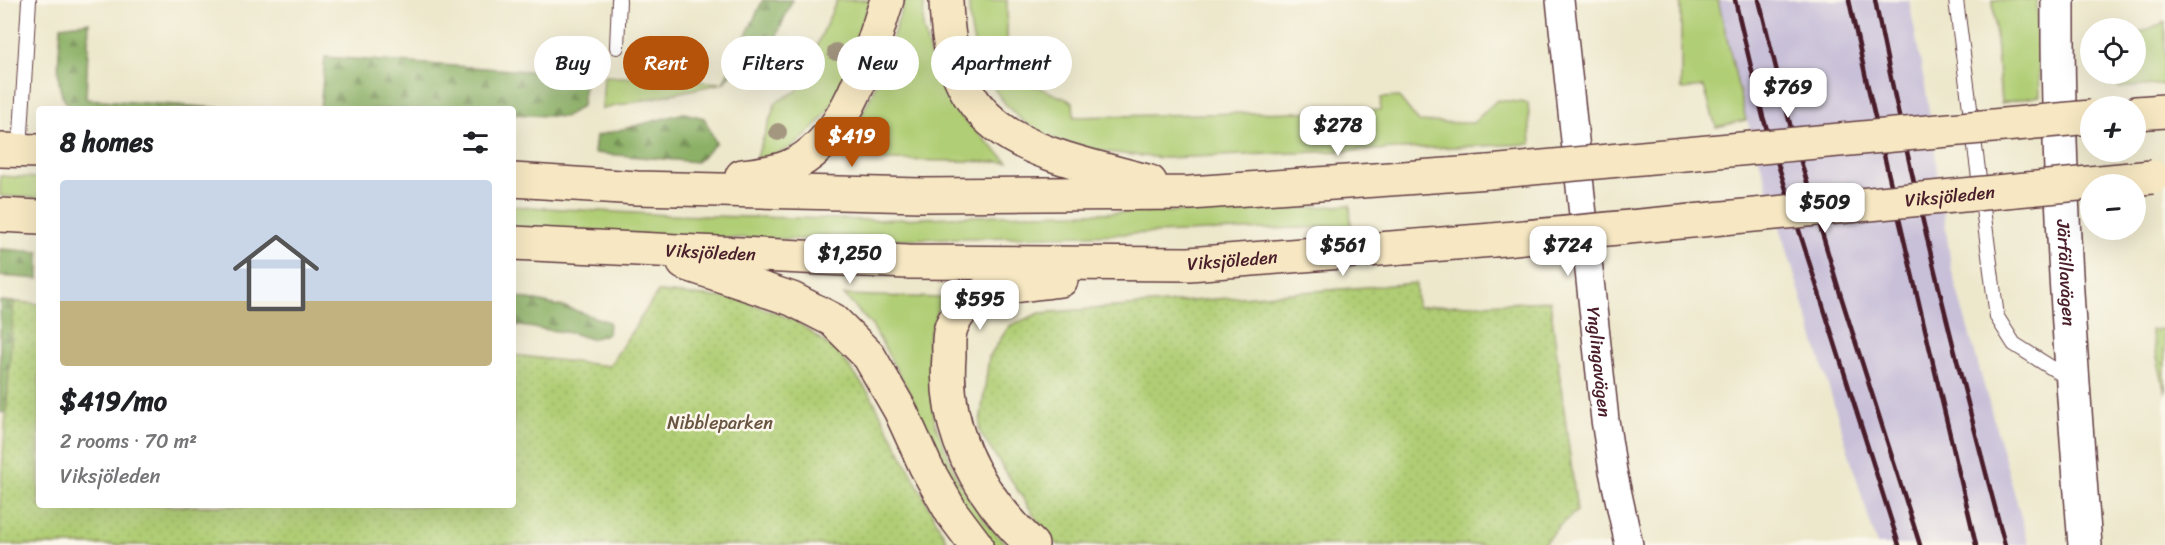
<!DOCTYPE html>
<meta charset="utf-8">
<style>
body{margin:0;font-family:Sriracha,sans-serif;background:#f6f6f6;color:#202124;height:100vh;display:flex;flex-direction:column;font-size:22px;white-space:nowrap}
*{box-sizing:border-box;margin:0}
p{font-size:20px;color:#757577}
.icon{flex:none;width:33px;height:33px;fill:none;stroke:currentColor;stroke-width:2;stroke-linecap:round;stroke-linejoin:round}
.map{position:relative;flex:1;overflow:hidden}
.panel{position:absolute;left:36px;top:106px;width:480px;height:402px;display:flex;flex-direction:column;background:#fff;border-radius:6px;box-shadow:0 6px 24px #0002}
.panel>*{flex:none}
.banner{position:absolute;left:534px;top:36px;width:570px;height:54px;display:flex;gap:12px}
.fabs{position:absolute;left:2080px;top:18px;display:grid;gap:12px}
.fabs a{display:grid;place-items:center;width:66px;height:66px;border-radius:50%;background:#fff;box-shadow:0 6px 24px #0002;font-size:30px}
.price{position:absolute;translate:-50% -51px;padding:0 14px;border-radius:12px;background:#fff;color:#222;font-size:20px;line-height:39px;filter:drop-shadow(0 2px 3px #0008)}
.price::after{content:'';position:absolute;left:50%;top:36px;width:18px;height:14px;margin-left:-9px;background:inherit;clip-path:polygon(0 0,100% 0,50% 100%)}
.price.current{background:#b45309;color:#fff}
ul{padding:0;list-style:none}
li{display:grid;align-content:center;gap:12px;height:318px;padding:0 24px}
li span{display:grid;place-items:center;height:186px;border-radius:6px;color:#555}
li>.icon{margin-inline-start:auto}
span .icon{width:108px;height:108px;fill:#fffc;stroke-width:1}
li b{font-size:26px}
h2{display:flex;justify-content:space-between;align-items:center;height:72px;padding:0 24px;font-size:26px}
.tag{padding:0 21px;border-radius:27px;background:#fff;box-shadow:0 6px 24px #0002;font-size:21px;line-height:54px}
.tag.current{background:#b45309;color:#fff}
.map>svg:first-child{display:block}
.industrial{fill:#c8bfd8}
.grass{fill:#b0ce75;stroke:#7d7650;stroke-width:1.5}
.forest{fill:url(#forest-firs);stroke:#6b6848;stroke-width:1.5}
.park{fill:url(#park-dots);stroke:#7d7650;stroke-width:1.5}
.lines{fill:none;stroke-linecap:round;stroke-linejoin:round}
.service-casing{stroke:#623d43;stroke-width:16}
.minor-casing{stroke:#623d43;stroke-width:30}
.tertiary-casing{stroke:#623d43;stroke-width:36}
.secondary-casing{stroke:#623d43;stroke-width:36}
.service{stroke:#fff;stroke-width:14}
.minor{stroke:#fff;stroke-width:27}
.tertiary{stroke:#fff;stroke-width:33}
.secondary{stroke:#f7e8c3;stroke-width:33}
.rail{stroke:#4a1f2b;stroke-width:4.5}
.secondary-bridge-casing{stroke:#623d43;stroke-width:36;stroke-linecap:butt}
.secondary-bridge{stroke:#f7e8c3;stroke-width:33}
.tree{fill:#a49780}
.labels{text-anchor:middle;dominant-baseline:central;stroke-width:5;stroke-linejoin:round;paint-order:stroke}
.street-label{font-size:18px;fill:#4a1f2b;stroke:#fbf7ec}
.park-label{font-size:18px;fill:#695441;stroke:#fbf7ec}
</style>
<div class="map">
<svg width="2165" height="545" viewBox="0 0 2165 545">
<defs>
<pattern id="forest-firs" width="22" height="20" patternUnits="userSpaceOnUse" patternTransform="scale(1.5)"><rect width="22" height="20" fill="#8cb166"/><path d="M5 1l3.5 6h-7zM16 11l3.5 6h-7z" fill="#748f54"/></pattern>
<pattern id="park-dots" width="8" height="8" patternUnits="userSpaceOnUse" patternTransform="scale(1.5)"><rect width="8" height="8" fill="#b0ce75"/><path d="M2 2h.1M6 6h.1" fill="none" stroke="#99b065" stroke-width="1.8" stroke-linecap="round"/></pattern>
</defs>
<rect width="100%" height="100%" fill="#fbf7ec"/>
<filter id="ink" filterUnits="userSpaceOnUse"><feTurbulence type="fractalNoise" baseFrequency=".0167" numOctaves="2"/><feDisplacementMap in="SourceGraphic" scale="12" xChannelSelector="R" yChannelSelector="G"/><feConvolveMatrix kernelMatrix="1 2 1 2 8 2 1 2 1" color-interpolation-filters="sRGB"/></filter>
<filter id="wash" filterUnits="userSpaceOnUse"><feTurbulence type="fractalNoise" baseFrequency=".008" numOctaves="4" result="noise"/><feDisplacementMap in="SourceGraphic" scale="24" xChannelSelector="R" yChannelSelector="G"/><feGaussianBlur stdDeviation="1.35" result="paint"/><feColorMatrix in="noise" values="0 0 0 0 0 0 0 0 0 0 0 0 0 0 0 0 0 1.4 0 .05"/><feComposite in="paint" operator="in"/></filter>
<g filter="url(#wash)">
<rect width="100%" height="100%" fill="#ede8cc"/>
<polygon class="industrial" points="1714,0 1909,0 1927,97 1952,272 2029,545 1877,545 1722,38"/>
<g class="grass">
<path d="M 837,0 L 870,0 C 853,53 842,115 791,147 C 782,153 767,156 756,159 L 776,102 L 797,91 Z"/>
<path d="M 905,0 L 924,0 L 923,27 L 935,74 L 956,112 L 1008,162 L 832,159 C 871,115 886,55 905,0 Z"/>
<path d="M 969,0 L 1007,0 L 1007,42 L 1030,84 L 1073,102 L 1074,117 L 1380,110 L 1381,98 L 1399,97 L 1419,122 L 1473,123 L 1497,100 L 1528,103 L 1531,144 L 1164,158 C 1130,155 1093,152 1060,141 C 1001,121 968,59 969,0 Z"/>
<polygon points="1681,0 1718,0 1746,120 1716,127 1704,87 1681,89"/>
<polygon points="1993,0 2037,0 2040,96 2001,103"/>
<polygon points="2165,22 2165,84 2119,88 2119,74 2136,74 2136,34"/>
<polygon points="604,76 723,83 602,109"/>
<polygon points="0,176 39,178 39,198 0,196"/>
<path d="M 1350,205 L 1351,226 C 1193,232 1034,238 875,239 C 754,241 634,234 513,227 L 513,206 L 668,215 L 874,220 L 1027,214 L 1266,210 Z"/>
<polygon points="844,295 941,298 928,339 929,374 935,423 960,485 989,526 1007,545 992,545 965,509 933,450 916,405 873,327"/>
</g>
<g class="forest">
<polygon points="763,0 792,0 771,50 758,47 723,83"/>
<path d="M 89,22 L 86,99 L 235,109 L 73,109 C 51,96 60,49 61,26 Z"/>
<polygon points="325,57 585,75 582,106 565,117 513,114 513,110 320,109"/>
<polygon points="684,113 704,118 716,143 697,162 594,153 596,136"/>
<polygon points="0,249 39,252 39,279 0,276"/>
<polygon points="513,296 568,308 609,322 608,334 591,339 571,333 513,325"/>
<polygon points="0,301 39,304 39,421 0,412"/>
</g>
<g class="park">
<polygon points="1416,283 1417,307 1550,301 1577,511 1560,525 1542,545 1059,545 1049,538 979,431 989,357 1009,326 1040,313"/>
<polygon points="658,292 739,299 794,320 839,353 871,396 949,545 0,545 0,500 14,302 39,304 39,506 513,506 513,355 609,366"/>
<polygon points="2165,329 2165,393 2151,330"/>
</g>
</g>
<g filter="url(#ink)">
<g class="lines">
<defs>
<g id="service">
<polyline points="1956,0 1997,317 2014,344 2071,380"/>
<polyline points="617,47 619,0"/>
<polyline points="20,150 29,0"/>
</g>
<g id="minor">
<path id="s1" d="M 1560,0 L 1605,420 L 1613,471 L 1629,545"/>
</g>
<g id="tertiary">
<path id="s2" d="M 2058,0 C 2057,182 2071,364 2085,545"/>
</g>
<g id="secondary">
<path d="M 946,0 C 949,142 1036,151 1150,182"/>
<polyline points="2136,113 2165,111"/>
<polyline points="0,150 39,151"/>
<path d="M 742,176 C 758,174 773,173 788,167 C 848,143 869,55 887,0"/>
<polyline points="513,180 637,188 922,195 1190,193 1489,172"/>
<polyline points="0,215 39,217"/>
<path id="s3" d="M 513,243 L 907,262 L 1189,264 L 1493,240"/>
<polyline points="684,263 792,299 833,320 869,356 900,410 926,467 952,513 976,545"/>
<path d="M 1032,545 C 978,494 943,431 949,356 C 949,347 948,336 951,328 C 953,321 963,307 969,302 C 985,286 1038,283 1061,280"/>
</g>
</defs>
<use href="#service" class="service-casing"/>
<use href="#minor" class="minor-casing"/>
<use href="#tertiary" class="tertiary-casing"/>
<use href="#secondary" class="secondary-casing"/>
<use href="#service" class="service"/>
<use href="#minor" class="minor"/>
<use href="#tertiary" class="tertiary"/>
<use href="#secondary" class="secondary"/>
<g class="rail">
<polyline points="1735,0 1763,117 1899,545"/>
<polyline points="1759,0 1791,128 1838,287 1920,545"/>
<polyline points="1849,0 1867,83 1976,545"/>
<path d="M 1875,0 C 1911,183 1957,365 2005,545"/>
</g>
<defs>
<g id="secondary-bridge">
<polyline points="1489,172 2091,117"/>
<path id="s4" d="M 1493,240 L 2152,177"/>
</g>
</defs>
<use href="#secondary-bridge" class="secondary-bridge-casing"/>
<use href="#secondary-bridge" class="secondary-bridge"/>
</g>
<g class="tree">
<circle cx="836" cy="52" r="9"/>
<circle cx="778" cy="132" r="9"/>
</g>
</g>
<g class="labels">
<g class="street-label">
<text stroke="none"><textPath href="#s4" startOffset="459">Viksjöleden</textPath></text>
<text stroke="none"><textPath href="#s3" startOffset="198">Viksjöleden</textPath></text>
<text stroke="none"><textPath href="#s3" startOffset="720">Viksjöleden</textPath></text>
<text stroke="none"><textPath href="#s2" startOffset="273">Järfällavägen</textPath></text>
<text stroke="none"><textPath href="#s1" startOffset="364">Ynglingavägen</textPath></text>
</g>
<g class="park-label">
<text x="720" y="423">Nibbleparken</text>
</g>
</g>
</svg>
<div class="fabs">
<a><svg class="icon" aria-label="locate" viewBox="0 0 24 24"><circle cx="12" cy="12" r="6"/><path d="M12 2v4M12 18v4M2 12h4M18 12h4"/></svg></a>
<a>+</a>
<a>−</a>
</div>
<b class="price" style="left:1788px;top:119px">$769</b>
<b class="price" style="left:1338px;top:157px">$278</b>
<b class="price current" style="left:852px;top:168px">$419</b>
<b class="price" style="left:1825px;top:234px">$509</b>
<b class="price" style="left:1343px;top:277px">$561</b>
<b class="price" style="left:1568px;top:277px">$724</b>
<b class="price" style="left:850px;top:285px">$1,250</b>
<b class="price" style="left:980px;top:331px">$595</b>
<div class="banner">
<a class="tag">Buy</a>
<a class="tag current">Rent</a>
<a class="tag">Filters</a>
<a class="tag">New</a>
<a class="tag">Apartment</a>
</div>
<section class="panel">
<h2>8 homes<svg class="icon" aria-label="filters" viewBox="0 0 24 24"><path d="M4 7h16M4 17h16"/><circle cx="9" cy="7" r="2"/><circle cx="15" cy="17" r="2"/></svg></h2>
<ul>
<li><span style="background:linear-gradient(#c9d6e8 65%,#c2b280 0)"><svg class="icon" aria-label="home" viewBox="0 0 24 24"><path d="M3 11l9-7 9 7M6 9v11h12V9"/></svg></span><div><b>$419/mo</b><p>2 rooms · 70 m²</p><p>Viksjöleden</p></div></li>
</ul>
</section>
</div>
